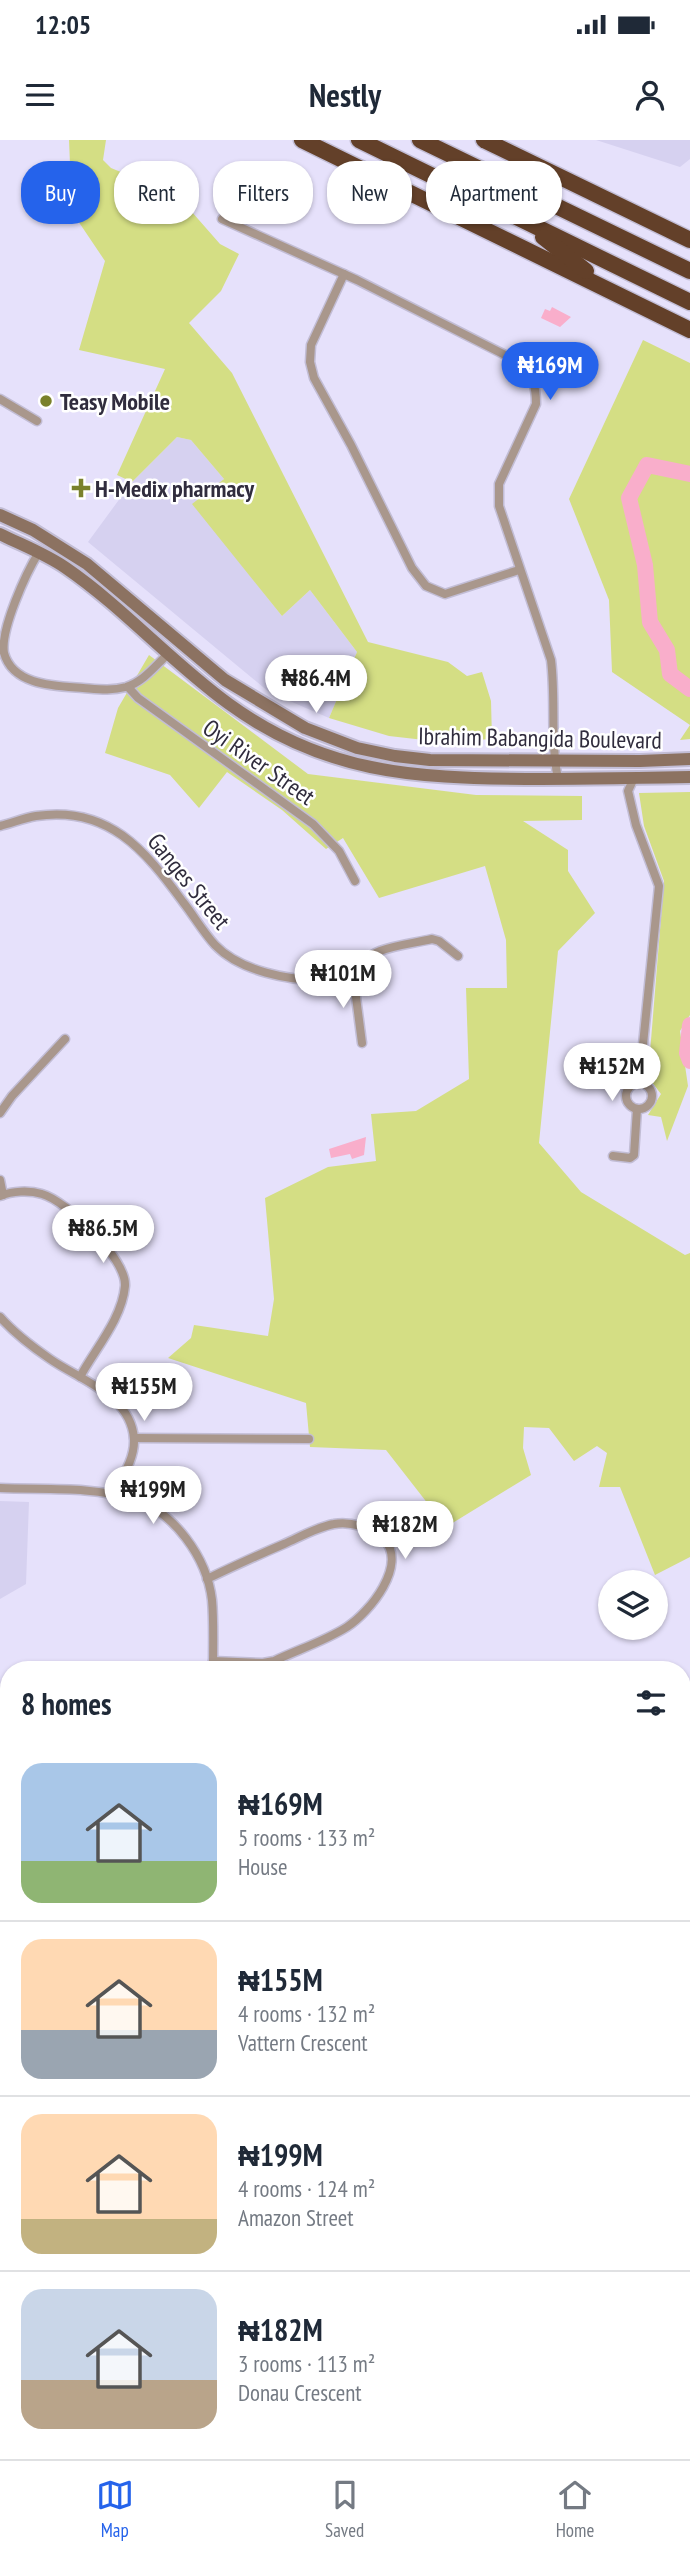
<!DOCTYPE html>
<meta charset="utf-8">
<style>
body{margin:0;font-family:"PT Sans Narrow",sans-serif;background:#f2f2f3;color:#1f2937;height:100vh;display:flex;flex-direction:column;font-size:26px;white-space:nowrap}
*{box-sizing:border-box;margin:0}
p{font-size:23px;color:#747a83}
.icon{flex:none;width:38px;height:38px;fill:none;stroke:currentColor;stroke-width:2;stroke-linecap:round;stroke-linejoin:round}
.map{position:relative;flex:1;overflow:hidden}
.panel{position:absolute;left:0px;top:1521px;width:691px;height:800px;display:flex;flex-direction:column;background:#fff;border-radius:28px 28px 0 0;box-shadow:0 2px 5px #0004}
.panel>*{flex:none}
.guide{position:absolute;left:21px;top:21px;width:649px;height:63px;display:flex;gap:14px}
.buttons{position:absolute;left:598px;top:1430px;display:grid;gap:14px}
.buttons a{display:grid;place-items:center;width:70px;height:70px;border-radius:50%;background:#fff;box-shadow:0 2px 5px #0004;font-size:35px}
.price{position:absolute;translate:-50% -60px;padding:0 16px;border-radius:24px;background:#fff;color:#222;font-size:23px;line-height:46px;filter:drop-shadow(0 2px 4px #0008)}
.price::after{content:'';position:absolute;left:50%;top:42px;width:21px;height:16px;margin-left:-10px;background:inherit;clip-path:polygon(0 0,100% 0,50% 100%)}
.price.active{background:#2563eb;color:#fff}
ul{padding:0;list-style:none}
li{display:flex;align-items:center;gap:21px;height:175px;padding:0 21px}
li+li{border-top:2px solid #e0e1e3}
li span{display:grid;place-items:center;flex:none;width:196px;height:140px;border-radius:21px;color:#555}
li>.icon{margin-inline-start:auto}
span .icon{width:84px;height:84px;fill:#fffc;stroke-width:1}
li b{font-size:30px}
h2{display:flex;justify-content:space-between;align-items:center;height:84px;padding:0 21px;font-size:30px}
.chip{padding:0 24px;border-radius:28px;background:#fff;box-shadow:0 2px 5px #0004;font-size:24px;line-height:63px}
.chip.active{background:#2563eb;color:#fff}
.status{display:flex;justify-content:space-between;align-items:center;height:49px;padding:0 35px;background:#fff;direction:ltr}
.status svg{height:19px;fill:currentColor}
header{display:flex;justify-content:space-between;align-items:center;height:91px;padding:0 21px;background:#fff;font-size:32px;font-weight:800}
.tabs{display:flex;justify-content:space-around;align-items:center;height:98px;border-top:2px solid #e0e1e3;background:#fff;font-size:19px;color:#747a83}
.tabs a{display:grid;justify-items:center;gap:4px}
.tabs .active{color:#2563eb}
.map>svg:first-child{display:block}
.built{fill:#d6d1f0}
.green{fill:#d4de84}
.water{fill:#f9aecb}
.lines{fill:none;stroke-linecap:round;stroke-linejoin:round}
.river{stroke:#f9aecb;stroke-width:16}
.street-casing{stroke:#c2bdd5;stroke-width:11}
.secondary-casing{stroke:#c2bdd5;stroke-width:16}
.highway-casing{stroke:#c2bdd5;stroke-width:19}
.street{stroke:#a9978c;stroke-width:8}
.secondary{stroke:#8c7261;stroke-width:12}
.highway{stroke:#634029;stroke-width:16}
.poi-dot{fill:#7a812c;stroke:#fff;stroke-width:2.5}
.labels{text-anchor:middle;dominant-baseline:central;stroke-width:5;stroke-linejoin:round;paint-order:stroke}
.poi-label{font-size:24px;font-weight:bold;fill:#302c3d;stroke:#fff;text-anchor:start}
.street-label{font-size:24px;fill:#302c3d;stroke:#fff}
</style>
<div class="status"><b>12:05</b><svg viewBox="0 0 49 12"><path d="M0 12V9h3v3zM5 12V6h3v6zM10 12V3h3v9zM15 12V0h3v12zM26 1h20v11H26zM47 4h2v5h-2z"/></svg></div>
<header><svg class="icon" aria-label="menu" viewBox="0 0 24 24"><path d="M4 6h16M4 12h16M4 18h16"/></svg>Nestly<svg class="icon" aria-label="person" viewBox="0 0 24 24"><circle cx="12" cy="8" r="4"/><path d="M4 21q1-7 8-7t8 7"/></svg></header>
<div class="map">
<svg width="690" height="2319" viewBox="0 0 690 2319">
<rect width="100%" height="100%" fill="#e6e1fb"/>
<g class="built">
<polygon points="596,0 690,0 690,19 680,27"/>
<polygon points="177,297 191,300 224,339 193,364 282,476 310,450 357,512 329,578 269,552 88,402 132,342"/>
<polygon points="0,1361 29,1362 26,1444 0,1459"/>
<polygon points="0,2194 9,2196 9,2312 151,2312 149,2319 0,2319"/>
</g>
<g class="green">
<polygon points="69,0 106,0 103,20 111,28 177,55 220,104 239,114 221,151 189,183 232,233 368,502 448,522 467,536 482,532 491,561 492,599 442,602 389,596 329,578 357,512 310,450 282,476 192,364 224,339 191,300 177,297 132,342 117,335 165,229 79,210 105,121 72,72"/>
<polygon points="643,200 690,223 690,599 680,600 690,585 612,532 609,460 569,359"/>
<polygon points="149,515 308,634 476,655 582,656 582,680 523,681 568,710 568,731 595,773 558,811 539,1003 581,1052 685,1115 690,1113 690,1417 655,1435 620,1347 599,1347 607,1313 597,1306 574,1321 549,1288 524,1287 523,1308 531,1335 446,1387 386,1310 310,1307 306,1263 168,1218 191,1198 194,1185 268,1196 274,1159 265,1058 328,1027 376,1021 371,974 416,971 469,939 466,848 507,848 506,800 485,726 379,758 343,698 326,709 282,670 227,632 199,668 170,635 105,613 118,568"/>
<polygon points="690,652 690,875 680,891 688,946 667,1001 661,977 648,975 661,954 648,937 664,741 644,686 639,653"/>
</g>
<g class="water">
<polygon points="552,167 571,177 560,187 541,178 545,169 550,171"/>
<polygon points="366,997 364,1015 352,1019 350,1014 331,1018 329,1009"/>
</g>
<g class="lines">
<g class="river">
<polyline points="690,334 647,325 629,358 645,425 650,482 667,510 670,534 690,549"/>
<polyline points="690,885 687,913 690,921"/>
</g>
<defs>
<g id="street">
<path d="M 222,79 L 357,140 L 519,222 C 533,234 536,246 536,264 L 499,344 L 499,366 L 551,520 C 556,560 550,600 558,639"/>
<polyline points="344,134 311,205 310,222 314,238 351,305 412,428 426,446 445,454 519,430"/>
<polyline points="0,259 37,281"/>
<path d="M 39,412 C 26,433 0,490 4,513 C 13,546 56,546 83,548 C 97,549 111,551 126,547 C 143,542 155,526 168,514"/>
<polyline points="128,547 138,558 313,684 339,711 355,741"/>
<polyline points="634,638 628,651 636,685 659,746 639,944"/>
<path d="M 0,686 C 12,683 24,678 36,676 C 108,665 145,710 183,762 C 194,776 203,792 215,805 C 240,831 289,841 325,840 C 360,839 356,820 380,811 C 396,805 415,803 432,799 L 439,801 L 458,816"/>
<polyline points="353,834 362,903"/>
<circle cx="639" cy="956" r="13"/>
<polyline points="0,973 12,956 65,899"/>
<polyline points="613,1016 630,1018 634,1015 637,969"/>
<polyline points="0,1040 3,1055"/>
<path d="M 0,1056 C 12,1051 29,1050 42,1054 C 67,1061 127,1119 125,1146 C 122,1179 95,1209 80,1237"/>
<path d="M 0,1177 C 15,1194 31,1206 50,1219 C 80,1240 131,1255 134,1299 C 135,1319 122,1337 113,1354"/>
<polyline points="134,1298 309,1299"/>
<path d="M 0,1348 C 43,1350 92,1346 133,1359 C 174,1371 207,1418 212,1460 C 214,1482 213,1507 213,1530"/>
<path d="M 207,1439 C 232,1427 258,1415 284,1404 C 300,1397 317,1387 334,1384 C 349,1381 373,1387 384,1399 C 408,1425 370,1472 347,1487 C 325,1501 297,1510 274,1521 L 263,1523 L 213,1521"/>
<polyline points="682,1786 688,1823 682,1838"/>
<polyline points="682,1847 690,1857"/>
<polyline points="682,2062 690,1954"/>
<polyline points="0,2180 9,2181"/>
<polyline points="436,2319 442,2312"/>
<polyline points="583,2319 584,2312"/>
</g>
<g id="secondary">
<polyline points="0,375 33,390 87,424 225,540 305,588 357,608 395,616 430,620 640,621 690,619"/>
<path d="M 0,394 C 22,405 46,414 66,428 C 124,468 171,522 229,564 C 324,633 413,638 526,639 C 580,639 635,638 690,637"/>
</g>
<g id="highway">
<polyline points="302,0 690,190"/>
<polyline points="359,0 690,162"/>
<polyline points="420,0 690,131"/>
<polyline points="484,0 690,100"/>
<polyline points="543,97 586,131"/>
</g>
</defs>
<use href="#street" class="street-casing"/>
<use href="#secondary" class="secondary-casing"/>
<use href="#highway" class="highway-casing"/>
<use href="#street" class="street"/>
<use href="#secondary" class="secondary"/>
<use href="#highway" class="highway"/>
</g>
<g class="poi-dot">
<circle cx="46" cy="261" r="7"/>
<path d="M77.5 337.5h7v7h7v7h-7v7h-7v-7h-7v-7h7z"/>
</g>
<g class="labels">
<g class="poi-label">
<text x="60" y="261">Teasy Mobile</text>
<text x="95" y="348">H-Medix pharmacy</text>
</g>
<g class="street-label">
<text transform="translate(540 598) rotate(1)">Ibrahim Babangida Boulevard</text>
<text transform="translate(259 622) rotate(35)">Oyi River Street</text>
<text transform="translate(189 741) rotate(51)">Ganges Street</text>
</g>
</g>
</svg>
<div class="buttons">
<a><svg class="icon" aria-label="layers" viewBox="0 0 24 24"><path d="M12 4l9 5-9 5-9-5zM3 14l9 5 9-5"/></svg></a>
</div>
<b class="price active" style="left:550px;top:262px">₦169M</b>
<b class="price" style="left:316px;top:575px">₦86.4M</b>
<b class="price" style="left:343px;top:870px">₦101M</b>
<b class="price" style="left:612px;top:963px">₦152M</b>
<b class="price" style="left:103px;top:1125px">₦86.5M</b>
<b class="price" style="left:144px;top:1283px">₦155M</b>
<b class="price" style="left:153px;top:1386px">₦199M</b>
<b class="price" style="left:405px;top:1421px">₦182M</b>
<div class="guide">
<a class="chip active">Buy</a>
<a class="chip">Rent</a>
<a class="chip">Filters</a>
<a class="chip">New</a>
<a class="chip">Apartment</a>
</div>
<section class="panel">
<h2>8 homes<svg class="icon" aria-label="filters" viewBox="0 0 24 24"><path d="M4 7h16M4 17h16"/><circle cx="9" cy="7" r="2"/><circle cx="15" cy="17" r="2"/></svg></h2>
<ul>
<li><span style="background:linear-gradient(#a9c7e8 70%,#8fb573 0)"><svg class="icon" aria-label="home" viewBox="0 0 24 24"><path d="M3 11l9-7 9 7M6 9v11h12V9"/></svg></span><div><b>₦169M</b><p>5 rooms · 133 m²</p><p>House</p></div></li>
<li><span style="background:linear-gradient(#ffd9b3 65%,#9aa5b1 0)"><svg class="icon" aria-label="home" viewBox="0 0 24 24"><path d="M3 11l9-7 9 7M6 9v11h12V9"/></svg></span><div><b>₦155M</b><p>4 rooms · 132 m²</p><p>Vattern Crescent</p></div></li>
<li><span style="background:linear-gradient(#ffd9b3 75%,#c2b280 0)"><svg class="icon" aria-label="home" viewBox="0 0 24 24"><path d="M3 11l9-7 9 7M6 9v11h12V9"/></svg></span><div><b>₦199M</b><p>4 rooms · 124 m²</p><p>Amazon Street</p></div></li>
<li><span style="background:linear-gradient(#c9d6e8 65%,#b9a48a 0)"><svg class="icon" aria-label="home" viewBox="0 0 24 24"><path d="M3 11l9-7 9 7M6 9v11h12V9"/></svg></span><div><b>₦182M</b><p>3 rooms · 113 m²</p><p>Donau Crescent</p></div></li>
</ul>
</section>
</div>
<nav class="tabs">
<a class="active"><svg class="icon" aria-label="map" viewBox="0 0 24 24"><path d="M3 6l6-2 6 2 6-2v14l-6 2-6-2-6 2zM9 4v14M15 6v14"/></svg>Map</a>
<a><svg class="icon" aria-label="saved" viewBox="0 0 24 24"><path d="M7 4h10v16l-5-4-5 4z"/></svg>Saved</a>
<a><svg class="icon" aria-label="home" viewBox="0 0 24 24"><path d="M3 11l9-7 9 7M6 9v11h12V9"/></svg>Home</a>
</nav>
